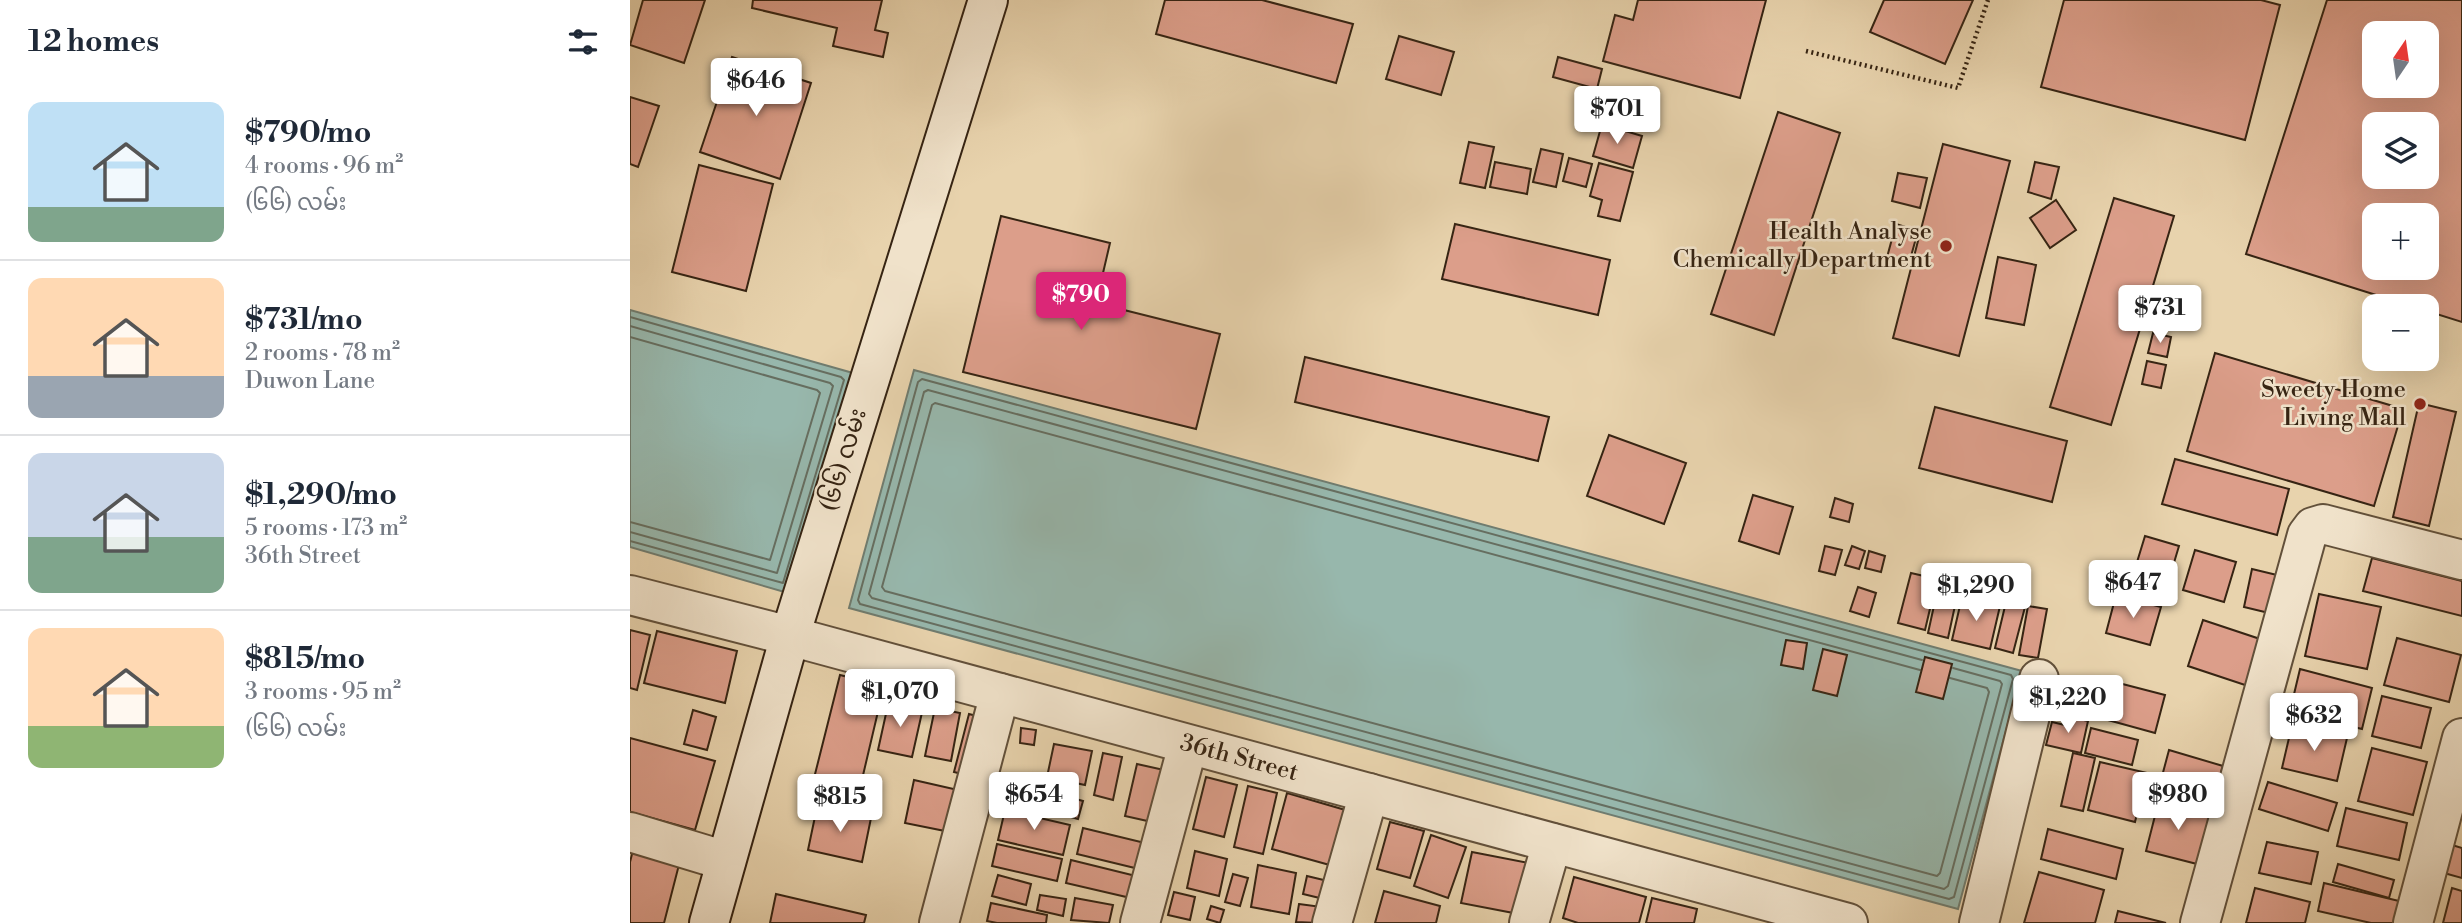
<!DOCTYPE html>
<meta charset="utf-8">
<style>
body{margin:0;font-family:"Libre Bodoni","Noto Sans Myanmar",serif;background:#f6f6f7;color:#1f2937;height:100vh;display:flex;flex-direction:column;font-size:26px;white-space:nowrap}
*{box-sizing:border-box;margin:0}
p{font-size:23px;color:#747a83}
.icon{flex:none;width:38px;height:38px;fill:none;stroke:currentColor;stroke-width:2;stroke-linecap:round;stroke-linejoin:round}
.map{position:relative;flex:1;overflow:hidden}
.panel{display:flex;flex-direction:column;background:#fff;width:630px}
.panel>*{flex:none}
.needle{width:46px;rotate:13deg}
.tools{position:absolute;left:1732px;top:21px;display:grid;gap:14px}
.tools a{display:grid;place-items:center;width:77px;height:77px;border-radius:14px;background:#fff;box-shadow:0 7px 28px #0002;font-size:35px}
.price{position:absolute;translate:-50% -60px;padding:0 16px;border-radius:7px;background:#fff;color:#222;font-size:23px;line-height:46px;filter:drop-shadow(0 2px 4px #0008)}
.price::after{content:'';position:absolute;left:50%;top:42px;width:21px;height:16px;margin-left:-10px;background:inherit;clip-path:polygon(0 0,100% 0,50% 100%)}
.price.active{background:#db2777;color:#fff}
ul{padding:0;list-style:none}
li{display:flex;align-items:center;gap:21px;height:175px;padding:0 28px}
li+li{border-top:2px solid #e0e1e3}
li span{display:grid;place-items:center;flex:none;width:196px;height:140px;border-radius:14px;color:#555}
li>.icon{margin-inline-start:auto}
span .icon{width:84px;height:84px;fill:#fffc;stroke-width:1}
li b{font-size:30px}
h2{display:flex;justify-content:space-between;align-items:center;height:84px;padding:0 28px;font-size:30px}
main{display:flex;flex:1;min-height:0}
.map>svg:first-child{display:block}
.water{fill:#97b7ac;stroke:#707c6f;stroke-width:2}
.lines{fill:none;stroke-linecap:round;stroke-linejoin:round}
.shore{stroke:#666e60;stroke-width:2}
.building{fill:#dc9e8a;stroke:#362413;stroke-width:2;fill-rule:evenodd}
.street-casing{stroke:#62503a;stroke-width:42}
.secondary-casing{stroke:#362413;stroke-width:42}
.path{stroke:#362413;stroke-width:4.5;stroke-dasharray:2 3.5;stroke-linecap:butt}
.street{stroke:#f0e2ca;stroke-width:38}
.secondary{stroke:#f0e2ca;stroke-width:38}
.poi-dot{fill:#8f2418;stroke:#f0e2ca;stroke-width:2.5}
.labels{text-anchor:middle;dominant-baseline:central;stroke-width:5;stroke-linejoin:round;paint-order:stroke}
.poi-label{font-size:24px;fill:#362413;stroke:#f0e2ca;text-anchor:end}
.street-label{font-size:24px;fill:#362413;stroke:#f0e2ca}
</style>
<main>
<section class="panel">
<h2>12 homes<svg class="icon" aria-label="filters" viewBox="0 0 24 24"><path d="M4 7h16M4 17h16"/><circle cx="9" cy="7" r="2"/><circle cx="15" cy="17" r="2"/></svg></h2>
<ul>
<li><span style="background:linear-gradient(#bfe0f5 75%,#7fa58c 0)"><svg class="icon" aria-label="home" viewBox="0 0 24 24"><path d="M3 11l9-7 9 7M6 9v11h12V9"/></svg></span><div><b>$790/mo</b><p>4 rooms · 96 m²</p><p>(၆၆) လမ်း</p></div></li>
<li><span style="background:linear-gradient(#ffd9b3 70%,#9aa5b1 0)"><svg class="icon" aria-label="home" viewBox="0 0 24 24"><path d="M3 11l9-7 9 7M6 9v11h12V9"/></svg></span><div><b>$731/mo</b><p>2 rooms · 78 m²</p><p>Duwon Lane</p></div></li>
<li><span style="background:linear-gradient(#c9d6e8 60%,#7fa58c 0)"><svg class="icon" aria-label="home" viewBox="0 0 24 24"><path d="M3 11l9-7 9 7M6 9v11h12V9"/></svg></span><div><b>$1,290/mo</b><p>5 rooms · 173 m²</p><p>36th Street</p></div></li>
<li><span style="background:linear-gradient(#ffd9b3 70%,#8fb573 0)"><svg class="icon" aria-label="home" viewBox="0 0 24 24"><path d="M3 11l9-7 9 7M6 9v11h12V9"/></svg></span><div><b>$815/mo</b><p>3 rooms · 95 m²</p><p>(၆၆) လမ်း</p></div></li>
</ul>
</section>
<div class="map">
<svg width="1832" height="923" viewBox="0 0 1832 923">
<rect width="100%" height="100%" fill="#e8d3ad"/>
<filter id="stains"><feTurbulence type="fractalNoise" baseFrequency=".00286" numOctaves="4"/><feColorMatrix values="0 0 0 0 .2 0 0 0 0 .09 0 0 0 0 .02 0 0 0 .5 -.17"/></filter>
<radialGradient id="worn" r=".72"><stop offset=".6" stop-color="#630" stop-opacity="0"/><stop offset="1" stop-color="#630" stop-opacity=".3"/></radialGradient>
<g class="water">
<polygon points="0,310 223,373 158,593 0,547"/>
<polygon points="284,370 1392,671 1328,909 219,608"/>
</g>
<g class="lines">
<g class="shore">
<polyline points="0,317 211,377 214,380 153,583 0,541"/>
<polyline points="0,326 200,383 203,386 147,573 0,532"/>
<polyline points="0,337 187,390 190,393 140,560 0,522"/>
<polygon points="292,379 1381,675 1383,679 1324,897 1319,899 230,604 228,600 288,382"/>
<polyline points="1292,660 298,390 294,392 239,594 242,598 1314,889 1318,886 1372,684 1370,681 1323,668"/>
<polyline points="1290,670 305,403 302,405 252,587 255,591 1307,876 1310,873 1359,692 1357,688 1320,678"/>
</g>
</g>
<g class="building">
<polygon points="13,0 75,0 54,63 0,45"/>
<polygon points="123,0 252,0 245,30 258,33 253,57 203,46 207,28 122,8"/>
<polygon points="535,0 632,0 723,24 706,83 526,34"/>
<polygon points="1008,0 1136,0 1110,98 973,61 985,15 1003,20"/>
<polygon points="1254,0 1343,0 1315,64 1240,32"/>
<polygon points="1434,0 1631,0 1650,5 1615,140 1411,87"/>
<path d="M 1697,0 L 1832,0 L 1832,322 L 1797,311 L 1797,306 L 1781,306 L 1616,254 ZM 1745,33 L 1797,33 L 1797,86 L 1745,86 ZM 1745,124 L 1797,124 L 1797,177 L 1745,177 ZM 1745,215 L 1797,215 L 1797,268 L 1745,268 Z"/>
<polygon points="769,36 824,52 811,95 756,79"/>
<polygon points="102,57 181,83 150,179 70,152"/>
<polygon points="928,57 972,69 967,89 923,77"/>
<polygon points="0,97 29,106 8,167 0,164"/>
<polygon points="1148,112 1210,133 1144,335 1081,314"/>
<polygon points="972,124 1012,136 1003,168 963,156"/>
<polygon points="839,142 864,147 855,188 830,183"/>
<polygon points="1313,144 1380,161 1329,356 1263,338"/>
<polygon points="911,149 933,154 926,187 903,182"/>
<polygon points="939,158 962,164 956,187 933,181"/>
<polygon points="865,162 901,169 897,194 860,187"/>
<polygon points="1405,162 1429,167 1421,199 1398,192"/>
<polygon points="969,163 1003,172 990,221 968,216 972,200 960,196"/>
<polygon points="69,165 143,184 116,291 42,272"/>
<polygon points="1268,173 1297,178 1290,208 1262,201"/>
<polygon points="1484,198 1544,216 1481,425 1420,407"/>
<polygon points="1426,200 1446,230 1420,248 1400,218"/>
<polygon points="371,216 480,243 466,303 590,334 566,429 333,372"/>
<polygon points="825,224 980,260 968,315 812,279"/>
<polygon points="1266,224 1288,231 1278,267 1256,261"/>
<polygon points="1368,257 1406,265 1394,325 1356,318"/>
<polygon points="1523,333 1541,337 1537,357 1518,353"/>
<polygon points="1585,353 1773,409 1744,506 1557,451"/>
<polygon points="675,357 919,417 908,461 665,402"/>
<polygon points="1517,361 1536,365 1531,388 1512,384"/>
<polygon points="1789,403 1826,412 1799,526 1763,517"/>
<polygon points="1305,407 1437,441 1422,502 1289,468"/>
<polygon points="979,435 1056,463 1034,524 957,496"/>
<polygon points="1545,459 1659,489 1647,535 1532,504"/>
<polygon points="1123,495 1163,507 1149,554 1109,541"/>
<polygon points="1205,498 1223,504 1219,522 1200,517"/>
<polygon points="1515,536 1549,546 1534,596 1500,585"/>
<polygon points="1195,546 1212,550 1205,575 1189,571"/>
<polygon points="1222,546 1235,551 1229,569 1215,565"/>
<polygon points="1565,550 1606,562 1594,602 1553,590"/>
<polygon points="1239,551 1255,556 1251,572 1235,568"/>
<polygon points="1742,558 1832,581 1832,616 1733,591"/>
<polygon points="1622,569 1647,575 1639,613 1614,607"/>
<polygon points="1281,573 1307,579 1295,630 1268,623"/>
<polygon points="1309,583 1329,587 1318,638 1298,633"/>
<polygon points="1228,587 1246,593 1239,617 1220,611"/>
<polygon points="1689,594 1751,607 1737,669 1675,656"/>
<polygon points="1486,595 1531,607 1520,645 1476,633"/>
<polygon points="1332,597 1370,606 1360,649 1322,640"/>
<polygon points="1376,602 1395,607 1383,653 1365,648"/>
<polygon points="1398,606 1417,609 1408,658 1389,655"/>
<polygon points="1573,620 1639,642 1624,688 1558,666"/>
<polygon points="0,630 20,635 7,690 0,688"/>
<polygon points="27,631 107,651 95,703 14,683"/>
<polygon points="1767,638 1831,655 1819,702 1754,685"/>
<polygon points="1156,640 1177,643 1173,669 1151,665"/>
<polygon points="1193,649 1217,655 1207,696 1183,690"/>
<polygon points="1295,657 1322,664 1313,699 1286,692"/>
<polygon points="1670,669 1742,688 1732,729 1660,711"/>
<polygon points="210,675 254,686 226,805 180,794"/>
<polygon points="1477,680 1535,695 1525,733 1467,717"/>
<polygon points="1423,689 1447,695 1442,712 1418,706"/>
<polygon points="1752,696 1801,708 1791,748 1742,736"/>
<polygon points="259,700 293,708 282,757 248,750"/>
<polygon points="305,708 330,713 321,761 295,756"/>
<polygon points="63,710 86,717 77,750 54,744"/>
<polygon points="339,714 358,719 344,777 324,772"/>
<polygon points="1441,717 1458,721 1451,753 1416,745 1422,722 1439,726"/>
<polygon points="1662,725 1717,738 1707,781 1652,768"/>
<polygon points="391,728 406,730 404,745 390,743"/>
<polygon points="1461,728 1508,740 1502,765 1455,753"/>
<polygon points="0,738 85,761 65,830 0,812"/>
<polygon points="424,744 462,751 455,785 417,777"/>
<polygon points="1742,748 1797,762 1783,815 1728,801"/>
<polygon points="1539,750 1593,766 1584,795 1531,780"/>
<polygon points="473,753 492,757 483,800 464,795"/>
<polygon points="1443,753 1465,758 1453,811 1431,806"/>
<polygon points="1470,762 1517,773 1505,822 1458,810"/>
<polygon points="507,764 534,770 522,822 495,816"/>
<polygon points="376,777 408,782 404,807 372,802"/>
<polygon points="576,777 607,785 594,837 563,829"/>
<polygon points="284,780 328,790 320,832 275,823"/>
<polygon points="1638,782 1707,803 1698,831 1629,809"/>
<polygon points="618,786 647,793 633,854 604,847"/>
<polygon points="417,791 453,801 448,819 412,809"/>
<polygon points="657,793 729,814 714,869 642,849"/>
<polygon points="1529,800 1580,814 1567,864 1516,851"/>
<polygon points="187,807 241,818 232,862 178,850"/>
<polygon points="1716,808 1777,823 1769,860 1707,846"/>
<polygon points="375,810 440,825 433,855 368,840"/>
<polygon points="760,822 794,831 780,878 747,869"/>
<polygon points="453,828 515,843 509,869 447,854"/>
<polygon points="1418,829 1493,849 1486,879 1411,859"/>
<polygon points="801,835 836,847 818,898 784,886"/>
<polygon points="5,842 52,853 34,923 0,923 0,862"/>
<polygon points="1637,842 1688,852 1681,884 1629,873"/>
<polygon points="367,844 432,859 427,881 362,866"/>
<polygon points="1822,845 1832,848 1832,878 1814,873"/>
<polygon points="565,851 597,859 589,896 557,888"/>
<polygon points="842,852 904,864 894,915 831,903"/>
<polygon points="441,860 510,877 505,899 436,883"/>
<polygon points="1708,864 1764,880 1759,898 1703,882"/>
<polygon points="628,865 666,873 659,914 621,907"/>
<polygon points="1409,872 1474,890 1465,923 1394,923"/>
<polygon points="603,874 618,878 610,906 595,902"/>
<polygon points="368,875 401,884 396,905 362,896"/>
<polygon points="677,876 702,882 698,900 673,894"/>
<polygon points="944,877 1016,897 1009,923 948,923 933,918"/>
<polygon points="1694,883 1769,901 1764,923 1741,923 1688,911"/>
<polygon points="1625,888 1680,902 1675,923 1616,923"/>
<polygon points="1822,888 1832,891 1832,923 1813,923"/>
<polygon points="754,891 810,906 806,923 745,923"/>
<polygon points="544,892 565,897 560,920 538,915"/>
<polygon points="146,894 236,915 234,923 140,923"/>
<polygon points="410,895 436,899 433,916 407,910"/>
<polygon points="445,898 483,905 479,923 441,920"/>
<polygon points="1022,898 1067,909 1064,923 1016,923"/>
<polygon points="361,903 417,915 416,923 367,923 357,921"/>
<polygon points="669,904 692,907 689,923 666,922"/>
<polygon points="581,906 594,910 590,923 577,919"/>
<polygon points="1488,911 1536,923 1485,923"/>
</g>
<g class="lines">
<defs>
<g id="street">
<polyline points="0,595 160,636 1218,923"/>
<polyline points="0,832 96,861"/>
<polyline points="309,923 370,693"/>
<polyline points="510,923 558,745"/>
<polyline points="702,923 739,793"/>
<polyline points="899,923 922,843"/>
<polyline points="1349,923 1409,679"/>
<polyline points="1570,923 1677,535 1683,527 1693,524 1832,560"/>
<polyline points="1783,923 1832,738"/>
</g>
<polyline id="secondary" points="79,923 160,636 358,0"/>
</defs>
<use href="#street" class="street-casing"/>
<use href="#secondary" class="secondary-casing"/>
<polyline class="path" points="1176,51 1328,88 1358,0"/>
<use href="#street" class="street"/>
<use href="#secondary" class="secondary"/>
</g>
<g class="poi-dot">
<circle cx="1316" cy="246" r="7"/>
<circle cx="1790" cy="404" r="7"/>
</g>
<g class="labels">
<g class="poi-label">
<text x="1302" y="232">Health Analyse<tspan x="1302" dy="28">Chemically Department</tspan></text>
<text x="1776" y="390">Sweety Home<tspan x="1776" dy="28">Living Mall</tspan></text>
</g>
<g class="street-label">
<text transform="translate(214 460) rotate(-73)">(၆၆) လမ်း</text>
<text transform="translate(609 758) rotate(15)">36th Street</text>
</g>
</g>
<rect width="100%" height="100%" filter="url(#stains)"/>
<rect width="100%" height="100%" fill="url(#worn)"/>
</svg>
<div class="tools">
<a><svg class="needle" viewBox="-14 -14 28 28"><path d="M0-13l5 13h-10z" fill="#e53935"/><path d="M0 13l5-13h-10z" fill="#747a83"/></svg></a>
<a><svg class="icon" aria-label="layers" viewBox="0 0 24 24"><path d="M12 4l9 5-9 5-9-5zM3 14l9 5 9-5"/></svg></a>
<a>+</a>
<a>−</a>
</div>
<b class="price" style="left:126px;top:118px">$646</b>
<b class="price" style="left:987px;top:146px">$701</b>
<b class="price active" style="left:451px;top:332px">$790</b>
<b class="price" style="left:1530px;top:345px">$731</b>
<b class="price" style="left:1503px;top:620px">$647</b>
<b class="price" style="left:1346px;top:623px">$1,290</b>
<b class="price" style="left:270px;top:729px">$1,070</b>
<b class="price" style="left:1438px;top:735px">$1,220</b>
<b class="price" style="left:1684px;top:753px">$632</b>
<b class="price" style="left:404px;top:832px">$654</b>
<b class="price" style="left:1548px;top:832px">$980</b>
<b class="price" style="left:210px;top:834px">$815</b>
</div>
</main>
